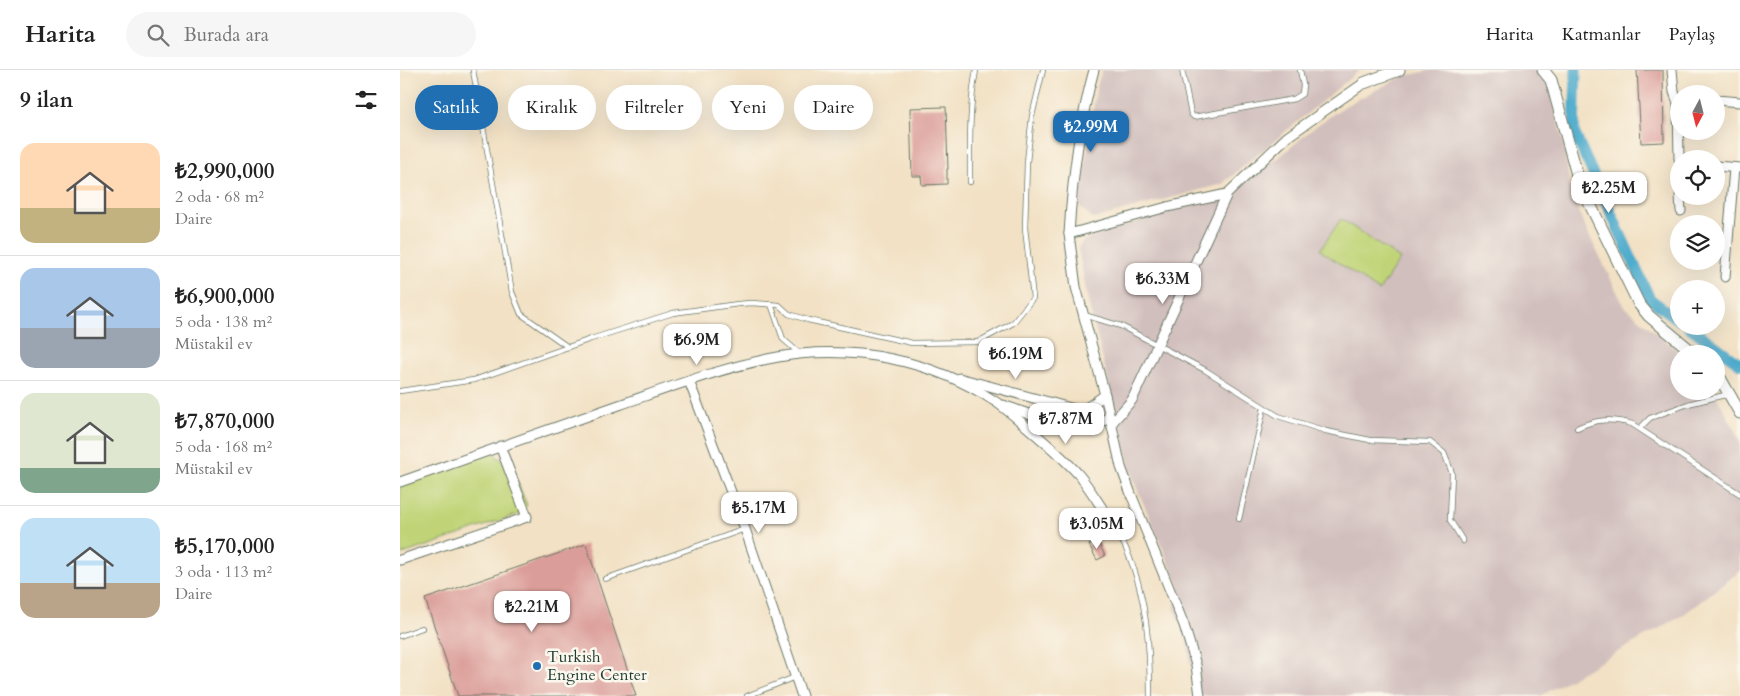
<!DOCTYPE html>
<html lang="tr">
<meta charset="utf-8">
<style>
body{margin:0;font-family:Cardo,serif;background:#f6f6f6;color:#222;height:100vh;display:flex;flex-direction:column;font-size:19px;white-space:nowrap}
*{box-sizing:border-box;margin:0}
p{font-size:16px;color:#767676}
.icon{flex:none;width:28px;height:28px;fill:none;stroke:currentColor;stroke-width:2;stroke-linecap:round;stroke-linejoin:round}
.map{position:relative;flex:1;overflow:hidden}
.drawer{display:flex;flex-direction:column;background:#fff;width:400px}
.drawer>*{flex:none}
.hud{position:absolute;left:15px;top:15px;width:475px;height:45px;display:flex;gap:10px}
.needle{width:32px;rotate:187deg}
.buttons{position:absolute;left:1270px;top:15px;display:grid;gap:10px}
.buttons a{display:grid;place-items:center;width:55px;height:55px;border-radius:50%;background:#fff;box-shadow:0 5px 20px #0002;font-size:25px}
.price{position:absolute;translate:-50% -42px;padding:0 11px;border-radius:10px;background:#fff;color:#222;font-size:16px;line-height:32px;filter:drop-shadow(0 1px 2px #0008)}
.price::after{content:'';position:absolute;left:50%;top:30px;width:15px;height:11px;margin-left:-8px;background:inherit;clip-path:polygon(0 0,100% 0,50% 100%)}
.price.selected{background:#1f6fb2;color:#fff}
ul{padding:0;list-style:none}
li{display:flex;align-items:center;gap:15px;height:125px;padding:0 20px}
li+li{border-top:1px solid #e0e0e0}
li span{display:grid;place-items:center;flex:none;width:140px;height:100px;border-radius:15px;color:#555}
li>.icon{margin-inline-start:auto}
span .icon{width:60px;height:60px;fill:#fffc;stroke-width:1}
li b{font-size:21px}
h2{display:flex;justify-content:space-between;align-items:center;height:60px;padding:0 20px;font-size:21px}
.pill{padding:0 18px;border-radius:22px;background:#fff;box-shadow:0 5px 20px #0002;font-size:18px;line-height:45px}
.pill.selected{background:#1f6fb2;color:#fff}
header{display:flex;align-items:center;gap:30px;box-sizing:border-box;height:70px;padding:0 25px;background:#fff;border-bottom:1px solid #e0e0e0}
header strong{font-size:24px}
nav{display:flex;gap:28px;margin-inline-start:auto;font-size:18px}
.search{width:350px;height:45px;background:#f6f6f6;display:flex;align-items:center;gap:12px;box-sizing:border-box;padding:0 18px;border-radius:28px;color:#767676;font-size:19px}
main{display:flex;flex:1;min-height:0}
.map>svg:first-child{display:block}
.industrial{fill:#d1bfbd}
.green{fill:#c0d477;stroke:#708856}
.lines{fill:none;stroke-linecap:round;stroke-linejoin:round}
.canal{stroke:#4eabcc;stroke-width:11}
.building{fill:#db9d99}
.service-casing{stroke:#697666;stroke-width:6}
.minor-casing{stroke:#697666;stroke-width:11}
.tertiary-casing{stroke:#697666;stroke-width:13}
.service{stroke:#fff;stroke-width:4.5}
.minor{stroke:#fff;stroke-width:9}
.tertiary{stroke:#fff;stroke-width:11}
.poi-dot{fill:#1f6fb2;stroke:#fbf7ec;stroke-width:2}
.labels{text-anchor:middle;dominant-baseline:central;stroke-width:5;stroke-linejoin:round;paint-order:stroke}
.poi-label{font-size:16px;fill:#1f3d34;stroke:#fbf7ec;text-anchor:start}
</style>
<header>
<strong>Harita</strong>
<div class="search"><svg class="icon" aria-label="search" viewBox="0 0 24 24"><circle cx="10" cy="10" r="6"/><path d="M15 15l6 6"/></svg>Burada ara</div>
<nav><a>Harita</a><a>Katmanlar</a><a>Paylaş</a></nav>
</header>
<main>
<section class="drawer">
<h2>9 ilan<svg class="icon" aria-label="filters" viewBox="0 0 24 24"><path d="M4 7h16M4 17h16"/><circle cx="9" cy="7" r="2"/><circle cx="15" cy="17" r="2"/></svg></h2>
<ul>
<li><span style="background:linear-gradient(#ffd9b3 65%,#c2b280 0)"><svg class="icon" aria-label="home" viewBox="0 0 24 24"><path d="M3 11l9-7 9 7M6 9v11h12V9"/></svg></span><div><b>₺2,990,000</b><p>2 oda · 68 m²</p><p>Daire</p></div></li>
<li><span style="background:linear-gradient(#a9c7e8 60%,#9aa5b1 0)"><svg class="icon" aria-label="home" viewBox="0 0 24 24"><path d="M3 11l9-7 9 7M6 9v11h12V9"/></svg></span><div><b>₺6,900,000</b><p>5 oda · 138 m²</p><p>Müstakil ev</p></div></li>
<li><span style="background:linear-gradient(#dfe7d0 75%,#7fa58c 0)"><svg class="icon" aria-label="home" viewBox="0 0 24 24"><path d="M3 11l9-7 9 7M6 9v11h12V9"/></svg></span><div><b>₺7,870,000</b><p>5 oda · 168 m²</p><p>Müstakil ev</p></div></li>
<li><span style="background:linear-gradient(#bfe0f5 65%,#b9a48a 0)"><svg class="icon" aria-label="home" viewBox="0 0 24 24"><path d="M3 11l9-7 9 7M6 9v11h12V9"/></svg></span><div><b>₺5,170,000</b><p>3 oda · 113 m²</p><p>Daire</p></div></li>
</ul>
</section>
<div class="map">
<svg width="1340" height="626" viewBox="0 0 1340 626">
<rect width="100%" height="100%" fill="#fbf7ec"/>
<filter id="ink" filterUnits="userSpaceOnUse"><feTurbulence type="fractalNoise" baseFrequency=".02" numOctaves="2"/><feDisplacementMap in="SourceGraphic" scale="10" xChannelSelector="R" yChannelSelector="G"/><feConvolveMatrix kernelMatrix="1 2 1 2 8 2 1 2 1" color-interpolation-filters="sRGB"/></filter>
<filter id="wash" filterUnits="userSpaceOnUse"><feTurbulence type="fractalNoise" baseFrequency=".0096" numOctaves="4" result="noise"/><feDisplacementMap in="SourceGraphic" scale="20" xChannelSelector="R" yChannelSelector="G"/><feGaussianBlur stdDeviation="1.12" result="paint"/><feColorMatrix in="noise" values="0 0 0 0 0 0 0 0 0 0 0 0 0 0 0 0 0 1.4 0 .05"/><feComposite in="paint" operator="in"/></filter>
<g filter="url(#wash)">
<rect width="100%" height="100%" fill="#f2e1c4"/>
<g class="industrial">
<polygon points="702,0 960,0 822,114 693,149 679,136 696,20"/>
<polygon points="1032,0 1132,0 1140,6 1150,19 1163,69 1170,119 1184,155 1224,236 1281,284 1279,284 1279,321 1313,321 1325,341 1340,371 1340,501 1283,545 1140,626 795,626 787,571 774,539 779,516 733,409 688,231 678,178 684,170 841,115 877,89 916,56 945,36 1001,7"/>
</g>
<g class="green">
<polygon points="941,149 1000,189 979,221 920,180"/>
<polygon points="90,380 113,401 127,435 119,444 0,485 0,412"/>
</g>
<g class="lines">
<g class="canal">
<polyline points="1176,0 1174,62 1250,229 1279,250"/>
<polyline points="1288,256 1340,294"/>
</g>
</g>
<g id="blocks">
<g class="building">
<polygon points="1237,0 1263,0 1264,72 1241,73"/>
<polygon points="546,37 548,99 547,99 547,114 522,115 521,106 512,106 510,38"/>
<polygon points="698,471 705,486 697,490 689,475"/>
<polygon points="186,474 236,626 58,626 25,529"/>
</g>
</g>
</g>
<g filter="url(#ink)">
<use href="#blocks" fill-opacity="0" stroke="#697666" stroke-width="1"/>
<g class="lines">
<defs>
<g id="service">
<polyline points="73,0 112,222 121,244 168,277"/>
<polyline points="782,0 791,44 794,47 894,29 902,24 903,15 900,0"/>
<path d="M 570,112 C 570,73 569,39 576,0"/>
<polyline points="371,234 383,269 399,283"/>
<polyline points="684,245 721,256 805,300 878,346 926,361 970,370 1030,372 1044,383 1052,403 1050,450 1063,471"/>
<polyline points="0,321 74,310 191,269 273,243 338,234 351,233 379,235 389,244 408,250 512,273 578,272 613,253 633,228 625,158 627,92 632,46 643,0"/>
<path d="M 1177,358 C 1196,349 1212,348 1232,354 L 1340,424"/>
<polyline points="1240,358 1250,348 1288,334 1329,324"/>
<path d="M 706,444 C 713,456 722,468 727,481 C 747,526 750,578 750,626"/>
<polyline points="839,449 864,338"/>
<polyline points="205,509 345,459"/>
<polyline points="0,566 22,558"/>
<polyline points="347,626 395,607"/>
</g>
<g id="minor">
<polyline points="1272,0 1274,22 1278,33 1279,89"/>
<polyline points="1316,30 1340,32"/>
<polyline points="1316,96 1340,98"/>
<polyline points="1280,126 1281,141"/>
<path d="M 669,164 C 672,112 680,50 694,0"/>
<polyline points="1325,207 1334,98"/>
<polyline points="559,308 682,341 705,325"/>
<polyline points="289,311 345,459 402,626"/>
<path d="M 603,335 C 621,341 667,360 685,358 C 694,357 702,352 709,347"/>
<polyline points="711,354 732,330 827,124"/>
<path d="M 0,412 C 73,386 146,360 219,335 C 271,317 323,297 378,287 C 453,274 533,290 596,332 C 609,341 621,352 633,362 C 649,376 665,389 679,405 C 689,417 697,431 706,444"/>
<polyline points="0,490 127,447 100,376"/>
<polyline points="800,626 796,595 784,555 731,424 721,397 705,325 676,217 669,164 767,137 827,124 887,67 964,13"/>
</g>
<g id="tertiary">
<polyline points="1143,0 1151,10 1179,112 1239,234 1249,246 1295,284"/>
<polyline points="964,13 999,0"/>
<polyline points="1316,301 1340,343"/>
</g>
</defs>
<use href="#service" class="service-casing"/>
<use href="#minor" class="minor-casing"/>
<use href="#tertiary" class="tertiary-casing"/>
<use href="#service" class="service"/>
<use href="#minor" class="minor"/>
<use href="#tertiary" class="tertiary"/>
</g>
</g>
<circle class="poi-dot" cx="137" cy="596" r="5"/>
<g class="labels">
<g class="poi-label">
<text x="147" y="587">Turkish<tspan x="147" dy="18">Engine Center</tspan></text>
</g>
</g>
</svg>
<div class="buttons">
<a><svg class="needle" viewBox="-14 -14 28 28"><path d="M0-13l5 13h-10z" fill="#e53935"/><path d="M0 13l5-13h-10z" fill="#767676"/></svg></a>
<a><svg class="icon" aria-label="locate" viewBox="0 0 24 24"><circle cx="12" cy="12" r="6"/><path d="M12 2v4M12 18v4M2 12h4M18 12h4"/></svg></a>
<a><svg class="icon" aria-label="layers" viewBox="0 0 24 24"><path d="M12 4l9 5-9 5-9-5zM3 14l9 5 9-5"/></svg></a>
<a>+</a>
<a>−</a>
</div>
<b class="price selected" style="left:691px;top:83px">₺2.99M</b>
<b class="price" style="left:1209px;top:144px">₺2.25M</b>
<b class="price" style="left:763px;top:235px">₺6.33M</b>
<b class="price" style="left:297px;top:296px">₺6.9M</b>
<b class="price" style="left:616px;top:310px">₺6.19M</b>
<b class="price" style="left:666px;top:375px">₺7.87M</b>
<b class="price" style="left:359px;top:464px">₺5.17M</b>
<b class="price" style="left:697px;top:480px">₺3.05M</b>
<b class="price" style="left:132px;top:563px">₺2.21M</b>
<div class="hud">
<a class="pill selected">Satılık</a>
<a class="pill">Kiralık</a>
<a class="pill">Filtreler</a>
<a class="pill">Yeni</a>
<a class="pill">Daire</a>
</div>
</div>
</main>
